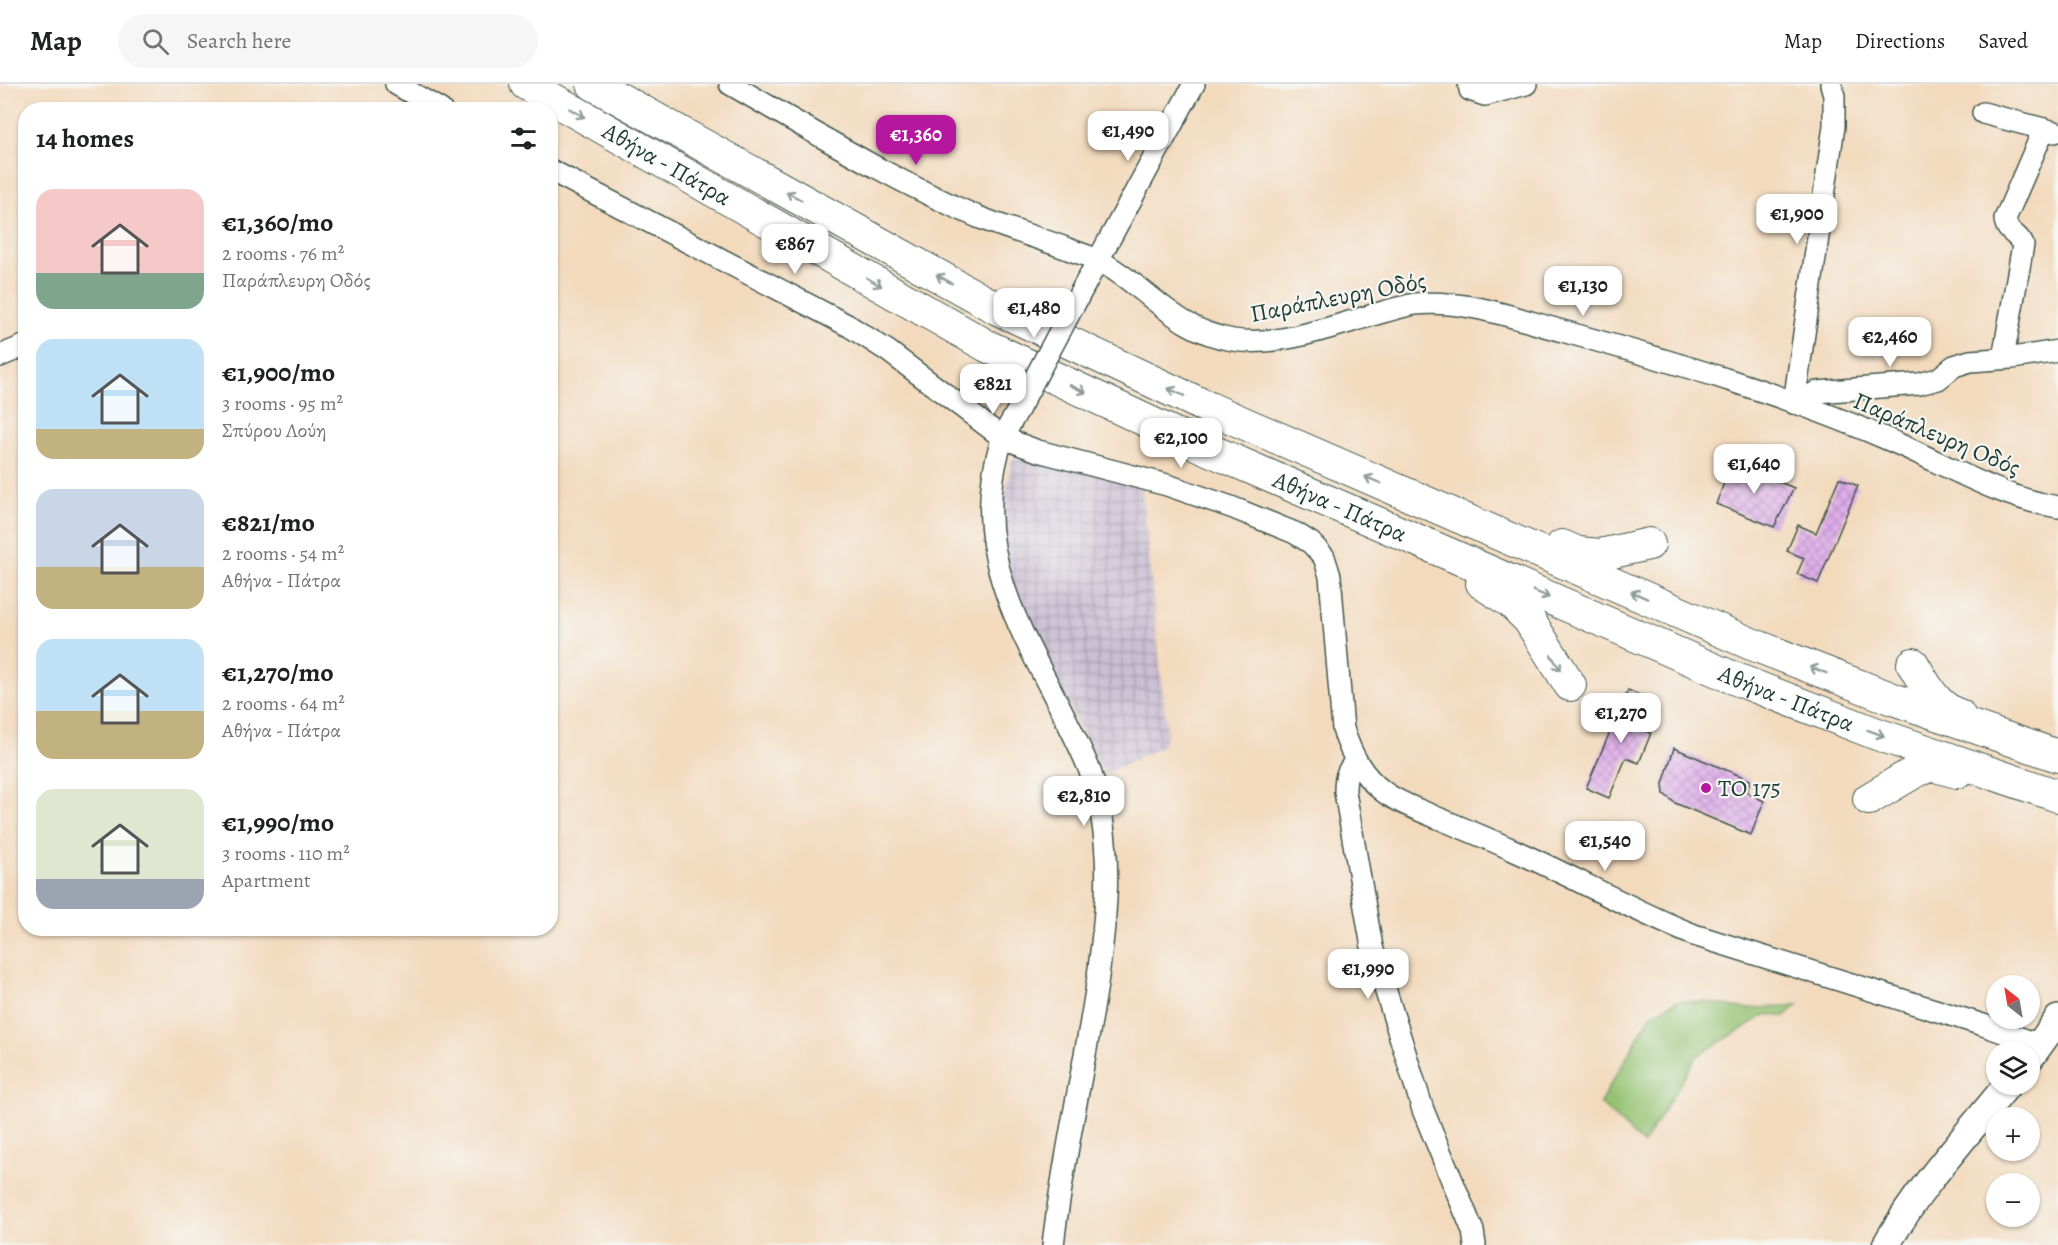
<!DOCTYPE html>
<meta charset="utf-8">
<style>
body{margin:0;font-family:Alegreya,serif;background:#f6f6f6;color:#202124;height:100vh;display:flex;flex-direction:column;font-size:22px;white-space:nowrap}
*{box-sizing:border-box;margin:0}
p{font-size:20px;color:#757577}
.icon{flex:none;width:33px;height:33px;fill:none;stroke:currentColor;stroke-width:2;stroke-linecap:round;stroke-linejoin:round}
.map{position:relative;flex:1;overflow:hidden}
.sheet{position:absolute;left:18px;top:18px;width:540px;height:834px;display:flex;flex-direction:column;background:#fff;border-radius:24px;box-shadow:0 2px 4px #0004}
.sheet>*{flex:none}
.needle{width:39px;rotate:329deg}
.controls{position:absolute;left:1986px;top:891px;display:grid;gap:12px}
.controls a{display:grid;place-items:center;width:54px;height:54px;border-radius:50%;background:#fff;box-shadow:0 2px 4px #0004;font-size:30px}
.price{position:absolute;translate:-50% -51px;padding:0 14px;border-radius:12px;background:#fff;color:#222;font-size:20px;line-height:39px;filter:drop-shadow(0 2px 3px #0008)}
.price::after{content:'';position:absolute;left:50%;top:36px;width:18px;height:14px;margin-left:-9px;background:inherit;clip-path:polygon(0 0,100% 0,50% 100%)}
.price.on{background:#b5179e;color:#fff}
ul{padding:0;list-style:none}
li{display:flex;align-items:center;gap:18px;height:150px;padding:0 18px}
li span{display:grid;place-items:center;flex:none;width:168px;height:120px;border-radius:18px;color:#555}
li>.icon{margin-inline-start:auto}
span .icon{width:72px;height:72px;fill:#fffc;stroke-width:1}
li b{font-size:26px}
h2{display:flex;justify-content:space-between;align-items:center;height:72px;padding:0 18px;font-size:26px}
header{display:flex;align-items:center;gap:36px;box-sizing:border-box;height:84px;padding:0 30px;background:#fff;border-bottom:2px solid #e0e0e0}
header strong{font-size:28px}
nav{display:flex;gap:33px;margin-inline-start:auto;font-size:21px}
.search{width:420px;height:54px;background:#f6f6f6;display:flex;align-items:center;gap:15px;box-sizing:border-box;padding:0 21px;border-radius:33px;color:#757577;font-size:22px}
.map>svg:first-child{display:block}
.industrial{fill:url(#industrial-grid)}
.green{fill:#94c372;stroke:#5a8053;stroke-width:1.5}
.building{fill:url(#building-cross-hatch)}
.lines{fill:none;stroke-linecap:round;stroke-linejoin:round}
.minor-casing{stroke:#3f5549;stroke-width:24}
.major-casing{stroke:#3f5549;stroke-width:30}
.highway-casing{stroke:#3f5549;stroke-width:34}
.minor{stroke:#fff;stroke-width:21}
.major{stroke:#fff;stroke-width:27}
.highway{stroke:#fff;stroke-width:32}
.minor-bridge-casing{stroke:#3f5549;stroke-width:24;stroke-linecap:butt}
.minor-bridge{stroke:#fff;stroke-width:21}
.oneway{stroke:#8f9e9a}
.poi-dot{fill:#b5179e;stroke:#f6f6f2;stroke-width:2}
.labels{text-anchor:middle;dominant-baseline:central;stroke-width:4.5;stroke-linejoin:round;paint-order:stroke}
.street-label{font-size:24px;fill:#1f3d34;stroke:#f6f6f2}
.poi-label{font-size:24px;fill:#1f3d34;stroke:#f6f6f2;text-anchor:start}
</style>
<header>
<strong>Map</strong>
<div class="search"><svg class="icon" aria-label="search" viewBox="0 0 24 24"><circle cx="10" cy="10" r="6"/><path d="M15 15l6 6"/></svg>Search here</div>
<nav><a>Map</a><a>Directions</a><a>Saved</a></nav>
</header>
<div class="map">
<svg width="2058" height="1161" viewBox="0 0 2058 1161">
<defs>
<pattern id="industrial-grid" width="8" height="8" patternUnits="userSpaceOnUse" patternTransform="scale(1.5)"><rect width="8" height="8" fill="#ccbfd4"/><path d="M0 4h8M4 0v8" fill="none" stroke="#a59cad"/></pattern>
<pattern id="building-cross-hatch" width="8" height="8" patternUnits="userSpaceOnUse" patternTransform="scale(1.5)"><rect width="8" height="8" fill="#e0afeb"/><path d="M0 0l8 8M0 8l8-8" fill="none" stroke="#b590bf"/></pattern>
</defs>
<rect width="100%" height="100%" fill="#f6f6f2"/>
<filter id="ink" filterUnits="userSpaceOnUse"><feTurbulence type="fractalNoise" baseFrequency=".0167" numOctaves="2"/><feDisplacementMap in="SourceGraphic" scale="12" xChannelSelector="R" yChannelSelector="G"/><feConvolveMatrix kernelMatrix="1 2 1 2 8 2 1 2 1" color-interpolation-filters="sRGB"/></filter>
<filter id="wash" filterUnits="userSpaceOnUse"><feTurbulence type="fractalNoise" baseFrequency=".008" numOctaves="4" result="noise"/><feDisplacementMap in="SourceGraphic" scale="24" xChannelSelector="R" yChannelSelector="G"/><feGaussianBlur stdDeviation="1.35" result="paint"/><feColorMatrix in="noise" values="0 0 0 0 0 0 0 0 0 0 0 0 0 0 0 0 0 1.4 0 .05"/><feComposite in="paint" operator="in"/></filter>
<g filter="url(#wash)">
<rect width="100%" height="100%" fill="#f3dabd"/>
<polygon class="industrial" points="1012,374 1034,374 1141,398 1167,649 1162,662 1104,691 1022,532 1012,504 1003,456 1004,419"/>
<polygon class="green" points="1676,917 1705,918 1747,925 1798,921 1785,932 1765,931 1697,972 1643,1060 1600,1019 1651,931"/>
<g id="blocks">
<g class="building">
<polygon points="1732,378 1794,404 1774,443 1716,420"/>
<polygon points="1839,394 1858,402 1818,499 1797,490 1804,474 1787,467 1798,441 1816,449"/>
<polygon points="1628,606 1651,616 1639,644 1651,649 1639,679 1626,674 1609,714 1586,704"/>
<polygon points="1674,664 1750,696 1747,709 1764,717 1751,751 1675,719 1664,710 1663,700"/>
</g>
</g>
</g>
<g filter="url(#ink)">
<use href="#blocks" fill-opacity="0" stroke="#3f5549" stroke-width="1.5"/>
<g class="lines">
<defs>
<g id="minor">
<polyline points="396,0 441,26"/>
<path d="M 730,0 C 812,47 892,96 978,133 C 1008,145 1039,154 1068,165 C 1078,169 1089,172 1098,176 C 1147,202 1175,247 1233,256 C 1289,265 1359,231 1415,220 C 1466,215 1517,235 1566,248 C 1677,279 1788,311 1894,358 C 1947,381 2000,414 2058,423"/>
<polyline points="1469,0 1470,6 1485,11 1526,0"/>
<polyline points="1983,29 2055,48"/>
<path d="M 550,86 L 849,242 L 888,267 L 1003,354 L 1038,367 L 1167,401 L 1231,423 L 1295,449 L 1311,459 L 1324,473 L 1330,492 L 1343,645 C 1351,670 1362,692 1384,708 C 1399,719 1417,725 1433,732 C 1460,743 1487,754 1513,766 C 1574,793 1632,826 1694,851 L 1983,941 L 2040,961"/>
<polyline points="1084,202 1194,0"/>
<polyline points="0,272 26,261"/>
<path d="M 2003,274 L 2023,161 C 2018,149 2006,149 2005,135 L 2044,45"/>
<polyline points="1794,319 1834,42 1834,12 1831,0"/>
<polyline points="1794,319 1817,308 1919,300 1938,295 1954,282 1970,277 2012,274 2058,267"/>
<path d="M 1018,326 C 1013,335 1007,344 1003,354 C 998,366 995,381 993,394 C 976,502 1052,592 1090,687 C 1115,760 1107,825 1097,900 C 1084,987 1063,1073 1053,1161"/>
<path d="M 1356,677 C 1346,687 1345,695 1345,708 L 1372,863 L 1423,1026 L 1473,1147 L 1475,1161"/>
</g>
<g id="major">
<polyline points="2030,974 2058,935"/>
<path d="M 1886,1161 C 1919,1103 1966,1052 2008,1000"/>
</g>
<g id="highway">
<path id="s1" d="M 526,0 L 987,262 L 1196,360 L 1736,595 L 1877,650 L 2058,712"/>
<polyline points="593,0 998,225 1209,324 1749,559 1893,615 2058,672"/>
<polyline points="1562,462 1578,469 1600,471 1649,460"/>
<polyline points="1482,499 1511,518 1529,536 1570,601"/>
<path d="M 1913,580 C 1924,599 1936,624 1959,631"/>
<polyline points="1869,715 1916,687 1932,681 1957,688"/>
</g>
</defs>
<use href="#minor" class="minor-casing"/>
<use href="#major" class="major-casing"/>
<use href="#highway" class="highway-casing"/>
<use href="#minor" class="minor"/>
<use href="#major" class="major"/>
<use href="#highway" class="highway"/>
<defs>
<polyline id="minor-bridge" points="1018,326 1084,202"/>
</defs>
<use href="#minor-bridge" class="minor-bridge-casing"/>
<use href="#minor-bridge" class="minor-bridge"/>
</g>
<defs><path id="oneway-shaft" d="M-6 0H5M1.5-3L5.5 0L1.5 3" fill="none" stroke-width="1.6" stroke-linecap="round" stroke-linejoin="round" transform="scale(1.5)"/></defs>
<g class="oneway">
<use href="#oneway-shaft" transform="translate(577 29) rotate(30)"/>
<use href="#oneway-shaft" transform="translate(794 112) rotate(-151)"/>
<use href="#oneway-shaft" transform="translate(944 195) rotate(-151)"/>
<use href="#oneway-shaft" transform="translate(874 198) rotate(30)"/>
<use href="#oneway-shaft" transform="translate(1078 305) rotate(25)"/>
<use href="#oneway-shaft" transform="translate(1176 308) rotate(-155)"/>
<use href="#oneway-shaft" transform="translate(1373 396) rotate(-157)"/>
<use href="#oneway-shaft" transform="translate(1541 510) rotate(23)"/>
<use href="#oneway-shaft" transform="translate(1639 511) rotate(-156)"/>
<use href="#oneway-shaft" transform="translate(1556 579) rotate(58)"/>
<use href="#oneway-shaft" transform="translate(1818 586) rotate(-159)"/>
<use href="#oneway-shaft" transform="translate(1876 649) rotate(20)"/>
</g>
</g>
<circle class="poi-dot" cx="1706" cy="704" r="6"/>
<g class="labels">
<g class="street-label">
<text stroke="none"><textPath href="#s1" startOffset="162">Αθήνα - Πάτρα</textPath></text>
<text transform="translate(1338 213) rotate(-11)">Παράπλευρη Οδός</text>
<text transform="translate(1937 350) rotate(23)">Παράπλευρη Οδός</text>
<text stroke="none"><textPath href="#s1" startOffset="918">Αθήνα - Πάτρα</textPath></text>
<text stroke="none"><textPath href="#s1" startOffset="1404">Αθήνα - Πάτρα</textPath></text>
</g>
<g class="poi-label">
<text x="1718" y="704">TO 175</text>
</g>
</g>
</svg>
<div class="controls">
<a><svg class="needle" viewBox="-14 -14 28 28"><path d="M0-13l5 13h-10z" fill="#e53935"/><path d="M0 13l5-13h-10z" fill="#757577"/></svg></a>
<a><svg class="icon" aria-label="layers" viewBox="0 0 24 24"><path d="M12 4l9 5-9 5-9-5zM3 14l9 5 9-5"/></svg></a>
<a>+</a>
<a>−</a>
</div>
<b class="price" style="left:1128px;top:78px">€1,490</b>
<b class="price on" style="left:916px;top:82px">€1,360</b>
<b class="price" style="left:1797px;top:161px">€1,900</b>
<b class="price" style="left:795px;top:191px">€867</b>
<b class="price" style="left:1583px;top:233px">€1,130</b>
<b class="price" style="left:1034px;top:255px">€1,480</b>
<b class="price" style="left:1890px;top:284px">€2,460</b>
<b class="price" style="left:993px;top:331px">€821</b>
<b class="price" style="left:1181px;top:385px">€2,100</b>
<b class="price" style="left:1754px;top:411px">€1,640</b>
<b class="price" style="left:1621px;top:660px">€1,270</b>
<b class="price" style="left:1084px;top:743px">€2,810</b>
<b class="price" style="left:1605px;top:788px">€1,540</b>
<b class="price" style="left:1368px;top:916px">€1,990</b>
<section class="sheet">
<h2>14 homes<svg class="icon" aria-label="filters" viewBox="0 0 24 24"><path d="M4 7h16M4 17h16"/><circle cx="9" cy="7" r="2"/><circle cx="15" cy="17" r="2"/></svg></h2>
<ul>
<li><span style="background:linear-gradient(#f6c9c9 70%,#7fa58c 0)"><svg class="icon" aria-label="home" viewBox="0 0 24 24"><path d="M3 11l9-7 9 7M6 9v11h12V9"/></svg></span><div><b>€1,360/mo</b><p>2 rooms · 76 m²</p><p>Παράπλευρη Οδός</p></div></li>
<li><span style="background:linear-gradient(#bfe0f5 75%,#c2b280 0)"><svg class="icon" aria-label="home" viewBox="0 0 24 24"><path d="M3 11l9-7 9 7M6 9v11h12V9"/></svg></span><div><b>€1,900/mo</b><p>3 rooms · 95 m²</p><p>Σπύρου Λούη</p></div></li>
<li><span style="background:linear-gradient(#c9d6e8 65%,#c2b280 0)"><svg class="icon" aria-label="home" viewBox="0 0 24 24"><path d="M3 11l9-7 9 7M6 9v11h12V9"/></svg></span><div><b>€821/mo</b><p>2 rooms · 54 m²</p><p>Αθήνα - Πάτρα</p></div></li>
<li><span style="background:linear-gradient(#bfe0f5 60%,#c2b280 0)"><svg class="icon" aria-label="home" viewBox="0 0 24 24"><path d="M3 11l9-7 9 7M6 9v11h12V9"/></svg></span><div><b>€1,270/mo</b><p>2 rooms · 64 m²</p><p>Αθήνα - Πάτρα</p></div></li>
<li><span style="background:linear-gradient(#dfe7d0 75%,#9aa5b1 0)"><svg class="icon" aria-label="home" viewBox="0 0 24 24"><path d="M3 11l9-7 9 7M6 9v11h12V9"/></svg></span><div><b>€1,990/mo</b><p>3 rooms · 110 m²</p><p>Apartment</p></div></li>
</ul>
</section>
</div>
